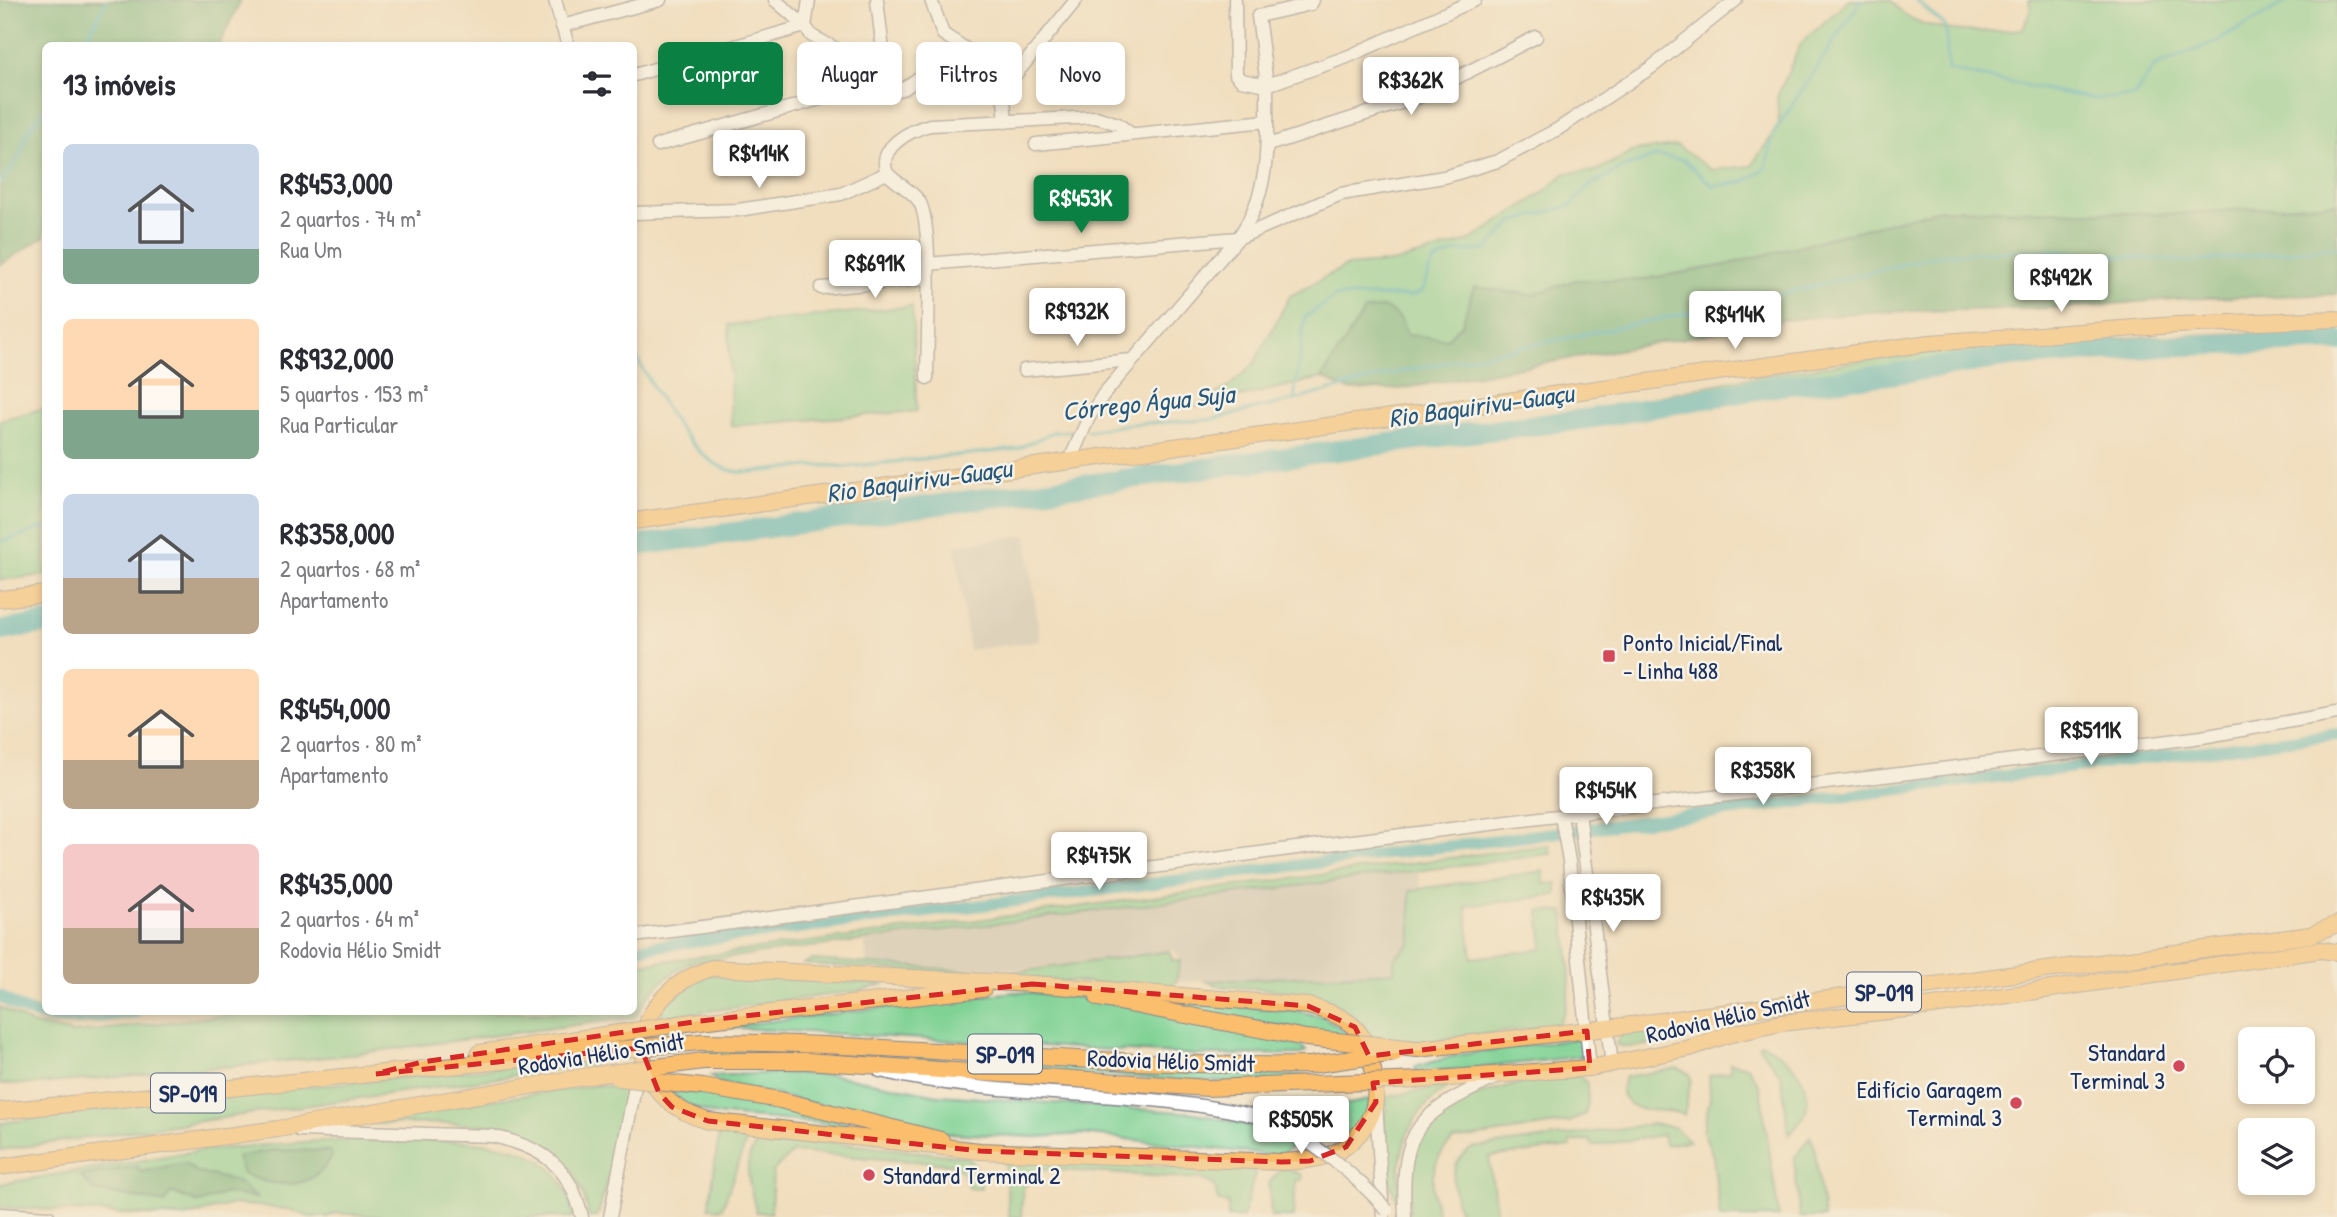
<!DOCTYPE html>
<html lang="pt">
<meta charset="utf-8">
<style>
body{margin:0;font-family:"Patrick Hand",sans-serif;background:#f7f7f7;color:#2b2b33;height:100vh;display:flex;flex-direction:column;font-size:26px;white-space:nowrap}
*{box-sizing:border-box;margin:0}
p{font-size:23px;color:#7c7c81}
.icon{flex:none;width:38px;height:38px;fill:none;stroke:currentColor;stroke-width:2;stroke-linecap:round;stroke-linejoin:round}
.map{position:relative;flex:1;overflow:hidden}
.details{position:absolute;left:42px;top:42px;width:595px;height:973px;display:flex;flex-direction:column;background:#fff;border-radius:10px;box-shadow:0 4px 10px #0003}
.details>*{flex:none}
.hud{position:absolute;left:658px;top:42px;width:665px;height:63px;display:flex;gap:14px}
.fabs{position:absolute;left:2238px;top:1027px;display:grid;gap:14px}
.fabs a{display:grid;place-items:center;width:77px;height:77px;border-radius:10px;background:#fff;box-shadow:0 4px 10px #0003;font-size:35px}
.price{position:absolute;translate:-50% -60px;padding:0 16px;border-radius:7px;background:#fff;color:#222;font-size:23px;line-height:46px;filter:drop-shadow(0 2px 4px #0008)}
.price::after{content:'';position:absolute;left:50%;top:42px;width:21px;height:16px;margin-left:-10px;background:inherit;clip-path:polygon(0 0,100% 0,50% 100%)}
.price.active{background:#0b8043;color:#fff}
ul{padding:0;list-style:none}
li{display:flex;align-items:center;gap:21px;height:175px;padding:0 21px}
li span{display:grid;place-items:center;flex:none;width:196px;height:140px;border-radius:10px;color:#555}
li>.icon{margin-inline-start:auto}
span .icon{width:84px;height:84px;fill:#fffc;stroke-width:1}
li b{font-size:30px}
h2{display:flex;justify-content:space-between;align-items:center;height:84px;padding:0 21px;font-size:30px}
.tag{padding:0 24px;border-radius:10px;background:#fff;box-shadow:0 4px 10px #0003;font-size:24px;line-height:63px}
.tag.active{background:#0b8043;color:#fff}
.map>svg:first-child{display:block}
.industrial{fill:#c9c3b8}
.green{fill:#80d294;stroke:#4e8079;stroke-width:2;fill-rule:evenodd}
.forest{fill:#68b47e;stroke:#42726e;stroke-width:2}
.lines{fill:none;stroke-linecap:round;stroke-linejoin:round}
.stream{stroke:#44b4bd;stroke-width:3.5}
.canal{stroke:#44b4bd;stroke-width:12}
.river{stroke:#44b4bd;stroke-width:21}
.minor-casing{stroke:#86868e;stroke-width:15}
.major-casing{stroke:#86868e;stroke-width:18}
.minor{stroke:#fff;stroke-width:12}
.major{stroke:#fabe6d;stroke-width:16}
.minor-bridge-casing{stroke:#86868e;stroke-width:15;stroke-linecap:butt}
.major-bridge-casing{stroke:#86868e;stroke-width:18;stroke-linecap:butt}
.minor-bridge{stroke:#fff;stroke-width:12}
.major-bridge{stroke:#fabe6d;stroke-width:16}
.marked{fill:none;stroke:#d62828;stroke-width:5;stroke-dasharray:14 9;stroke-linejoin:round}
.poi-dot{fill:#d1495b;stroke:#f7f3e8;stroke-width:2.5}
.labels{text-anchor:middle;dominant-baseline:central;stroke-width:5;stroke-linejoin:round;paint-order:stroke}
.shield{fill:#f7f3e8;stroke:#5d6a87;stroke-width:2}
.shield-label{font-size:23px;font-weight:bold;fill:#1b2f5e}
.poi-label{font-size:24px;fill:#1b2f5e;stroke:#f7f3e8;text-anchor:start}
.street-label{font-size:24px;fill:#1b2f5e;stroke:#f7f3e8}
.water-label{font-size:26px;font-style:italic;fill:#27577a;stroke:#f7f3e8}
</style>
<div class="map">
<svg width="2337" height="1217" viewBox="0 0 2337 1217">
<rect width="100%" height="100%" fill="#f7f3e8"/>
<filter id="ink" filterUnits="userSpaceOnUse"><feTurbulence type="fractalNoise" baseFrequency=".0143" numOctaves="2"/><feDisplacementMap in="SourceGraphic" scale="14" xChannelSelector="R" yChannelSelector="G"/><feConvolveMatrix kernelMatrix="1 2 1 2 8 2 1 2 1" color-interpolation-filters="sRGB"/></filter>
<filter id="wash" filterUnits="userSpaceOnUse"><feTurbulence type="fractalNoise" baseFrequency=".00686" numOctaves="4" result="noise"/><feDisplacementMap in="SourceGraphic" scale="28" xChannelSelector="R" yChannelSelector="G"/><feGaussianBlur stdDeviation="1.57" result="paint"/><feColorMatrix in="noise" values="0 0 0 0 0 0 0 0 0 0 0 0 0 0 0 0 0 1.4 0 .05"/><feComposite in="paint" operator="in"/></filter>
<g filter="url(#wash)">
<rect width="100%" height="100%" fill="#f1debe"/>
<g class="industrial">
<polygon points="1027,535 1040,641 969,650 955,545"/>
<polygon points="1418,870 1421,891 1410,893 1414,942 1397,972 1174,982 1180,961 1175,950 1014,970 867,964 865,942"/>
</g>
<g class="green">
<path d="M 1849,0 L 1891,0 C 1914,37 1984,33 2023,29 L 2031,10 L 2029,0 L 2337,0 L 2337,203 L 2176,214 L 1941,209 L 1726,265 L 1640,280 L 1576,280 L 1532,295 L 1474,287 L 1462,324 L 1447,339 L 1407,335 L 1399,317 L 1384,307 L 1364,311 L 1322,378 L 1196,407 L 1228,387 L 1253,365 L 1290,296 L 1346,266 L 1396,262 L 1469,241 L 1541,194 L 1566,173 L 1596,171 L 1634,151 L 1677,146 L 1712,170 L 1751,166 L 1779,126 L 1777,97 L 1801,43 Z"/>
<polygon points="912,306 917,411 731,426 729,325"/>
<path d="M 2337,330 L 2337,336 C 2179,340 2021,350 1865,371 C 1833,369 1804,376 1774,383 C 1764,386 1753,383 1742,386 C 1705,395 1669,403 1631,409 L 1627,404 C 1858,346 2100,337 2337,330 Z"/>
<polygon points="45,408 45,575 0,580 0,420"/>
<path d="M 1549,845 L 1551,854 L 691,962 C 665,976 649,990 636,1017 L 338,1056 L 40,1084 L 0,1084 L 0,1007 L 32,1024 L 74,1033 L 253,1012 L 634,1012 L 634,965 Z"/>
<path d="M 1543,871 L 1544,884 L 1557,883 L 1557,895 L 1466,906 L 1472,958 L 1543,949 L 1539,911 L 1564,911 C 1567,948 1579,993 1557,1025 L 1417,1043 L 1373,1040 C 1346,993 1298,991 1249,988 C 1234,987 1220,988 1206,981 L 1394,972 L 1394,959 L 1411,942 L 1410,890 Z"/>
<polygon points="1170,951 1172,960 1180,961 1176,981 1171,988 802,964 813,960 1008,973"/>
<polygon points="706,974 885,984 858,991 662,1017 661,1006"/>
<path d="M 1014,992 C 1111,994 1207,1024 1301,1046 L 1306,1051 L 1301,1054 L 1195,1055 L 723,1027 Z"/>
<polygon points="1139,1000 1294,1010 1324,1017 1354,1038 1306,1032"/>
<path d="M 1702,1022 L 1705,1028 C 1682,1033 1637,1055 1616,1044 L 1622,1033 Z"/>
<polygon points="1575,1039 1584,1042 1582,1056 1462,1070 1415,1070 1415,1067 1458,1055"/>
<path d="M 1760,1043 C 1787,1053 1819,1086 1803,1117 C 1800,1124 1794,1129 1789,1135 L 1781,1075 L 1759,1047 Z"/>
<path d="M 743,1048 C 933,1055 1122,1076 1311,1075 L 1312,1081 L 1227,1082 L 702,1055 L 703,1051 Z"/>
<polygon points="594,1058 594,1064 0,1150 0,1123 140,1103"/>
<polygon points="1730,1063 1748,1067 1760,1087 1779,1217 1720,1217 1713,1156 1703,1131 1710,1098 1709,1076 1730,1071"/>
<path d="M 1678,1068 L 1689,1074 L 1691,1080 L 1684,1115 C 1662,1105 1627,1120 1621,1089 L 1625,1077 Z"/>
<polygon points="774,1073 834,1075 938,1095 1195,1113 1252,1126 1293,1146 1280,1156 1082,1134 1038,1137 947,1133 718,1082 711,1076"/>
<path d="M 1579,1076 L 1587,1083 L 1588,1104 L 1585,1114 L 1570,1122 L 1454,1140 C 1428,1161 1430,1186 1438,1217 L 1409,1217 C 1410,1195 1407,1169 1415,1148 C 1436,1092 1527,1080 1579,1076 Z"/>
<path d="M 597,1085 L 630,1090 L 626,1120 L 597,1217 L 589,1217 C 569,1106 459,1125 373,1124 L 372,1117 Z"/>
<path d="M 1450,1085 C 1404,1118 1399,1146 1398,1201 C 1380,1174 1384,1128 1387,1097 Z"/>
<polygon points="669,1091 703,1092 878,1128 712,1114 687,1105"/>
<polygon points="1370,1100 1367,1116 1340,1144 1296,1114"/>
<path d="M 1652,1124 L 1674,1127 L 1689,1141 L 1665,1145 L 1663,1135 L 1593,1146 L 1590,1140 L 1570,1142 L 1571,1147 L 1489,1157 L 1497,1217 L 1460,1217 C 1454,1190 1444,1164 1473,1148 Z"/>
<polygon points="719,1134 748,1136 722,1209 709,1208"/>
<path d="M 772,1136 L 968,1157 L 980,1173 L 981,1189 L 969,1188 L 962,1171 L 950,1164 L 793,1152 L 773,1171 L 771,1213 L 756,1212 C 750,1182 735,1148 772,1136 Z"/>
<polygon points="1810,1136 1814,1145 1824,1217 1800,1217 1794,1159"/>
<path d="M 319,1141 C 351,1141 384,1141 416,1141 C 476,1141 564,1136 573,1217 L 390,1217 L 336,1213 L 327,1217 L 310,1217 L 287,1209 L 234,1204 L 184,1217 L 0,1207 L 0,1184 L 202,1150 ZM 272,1150 L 330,1151 L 243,1174 L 237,1157 ZM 185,1163 L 196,1172 L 236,1181 L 256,1198 L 226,1193 L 199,1203 L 171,1192 L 165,1203 L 95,1191 L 138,1167 L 139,1172 Z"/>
<polygon points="1012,1158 1207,1169 1250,1168 1255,1173 1243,1217 1228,1217 1228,1203 1219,1202 1214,1185 1201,1179 1043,1169 1023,1188 1021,1217 1009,1217 1005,1162"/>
<polygon points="1286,1168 1302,1175 1302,1180 1296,1180 1293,1217 1271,1217 1269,1183 1279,1171"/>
</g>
<g class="forest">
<polygon points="0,0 241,0 219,45 46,46 45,236 0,265"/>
<polygon points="2337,203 2337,294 2175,299 2061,308 1867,312 1785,320 1400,389 1349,390 1322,378 1364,311 1383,307 1399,317 1407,335 1447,339 1462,324 1474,287 1532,295 1576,280 1640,280 1726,265 1940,209 2176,214"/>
<path d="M 272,1150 L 330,1151 L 332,1156 C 313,1192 276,1188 243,1174 L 237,1157 Z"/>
<polygon points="185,1163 196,1172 236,1181 257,1198 226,1193 199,1203 171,1192 165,1203 95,1191 80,1176 138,1166 140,1172"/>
</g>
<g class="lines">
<g class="stream">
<polyline points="1916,0 1946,27 1948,70 2094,99 2134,96 2155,66 2216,42 2289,0"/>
<polyline points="82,46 107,0"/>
<polyline points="0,183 17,161 29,130 46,107"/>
<path d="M 634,353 C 654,388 694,473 743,472 C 778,472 810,462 845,467 L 1017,449 L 1053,432 L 1080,431"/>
<polyline points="1294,400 1399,372 1777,295 1945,254 2047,250 2190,262 2337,247"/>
<polyline points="1088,431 1129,424 1208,420 1294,400 1305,317 1336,296 1412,296 1422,291 1433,262 1455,252 1486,250 1513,222 1572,205 1587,187 1624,167 1658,156 1684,160 1713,186 1744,182 1766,168 1773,134 1861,0"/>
<polyline points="0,542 46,527"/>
</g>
<g class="canal">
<polyline points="634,949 2337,734"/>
<path d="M 0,996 C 49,1030 81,1018 136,1012"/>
</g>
<g class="river">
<polyline points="634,546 1459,434 1586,419 1785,385 1879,376 2001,358 2173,346 2337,341"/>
<polyline points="0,631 46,623"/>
</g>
</g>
</g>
<g filter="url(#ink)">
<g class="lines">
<defs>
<g id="minor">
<polyline points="555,0 568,46"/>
<polyline points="809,0 805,26 812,36 842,52 869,85 888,93 905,88 947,57 969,53"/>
<polyline points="877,0 888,93"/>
<polyline points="931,0 943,34 1012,79"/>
<polyline points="1235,0 1236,75 1241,80 1267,85 1258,16 1311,4 1313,0"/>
<polyline points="562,26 660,0"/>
<polyline points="634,75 805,26 775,0"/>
<polyline points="1006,122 1004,100 1012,79 1076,0"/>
<polyline points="1036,144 1267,121"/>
<polyline points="658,145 869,85"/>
<polyline points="1268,145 1419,97 1536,37"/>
<polyline points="634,213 738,210 841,194 887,173"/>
<polyline points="927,264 1238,238 1341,194 1444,177 1498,161 1558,129 1652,67 1736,0"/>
<polyline points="821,288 927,279"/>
<polyline points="1024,370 1132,360"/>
<path d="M 927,378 C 927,345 934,224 919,201 C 911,190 896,183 887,173 C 876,147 911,130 930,125 L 1096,117 L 1118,124 L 1131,134"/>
<path d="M 1069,462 L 1089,417 L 1103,395 L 1238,238 C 1272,190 1267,141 1267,85 L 1347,57 L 1475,0"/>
<polyline points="1579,813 1612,1064"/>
<polyline points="1561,816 1569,861 1590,1068"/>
<polyline points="634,936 1312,846 2202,737 2337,713"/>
<path d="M 880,1071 C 1009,1102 1143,1086 1271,1120"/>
<polyline points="1376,1102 1383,1217"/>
<path d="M 299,1130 L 492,1136 C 542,1147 570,1165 582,1217"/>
<polyline points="0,1214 49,1217"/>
<polyline points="610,1217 638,1071"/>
<path d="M 1405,1217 C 1400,1124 1419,1114 1499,1076"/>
</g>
<g id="major">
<polyline points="634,521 1930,343 2176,325 2337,319"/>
<polyline points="0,599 46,594"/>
<path d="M 712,968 L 1032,984 L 1308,1006 C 1325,1010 1344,1016 1356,1029 C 1370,1044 1377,1080 1375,1100 C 1374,1120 1352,1146 1334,1153 C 1317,1160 1299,1161 1281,1162 L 980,1151 L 708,1121 C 616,1094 624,996 712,968 Z"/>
<polyline points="1098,998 1306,1038"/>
<polyline points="700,1021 983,989"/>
<path d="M 701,1042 C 904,1043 1107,1068 1310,1065"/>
<polyline points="1418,1049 1608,1028 2310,935 2337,924"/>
<polyline points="479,1053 591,1037"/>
<polyline points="703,1061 806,1061 1208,1088 1312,1084"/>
<polyline points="1422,1080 1590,1068 1690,1048 1727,1035 1781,1023 1933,1006 2321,950 2337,952"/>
<polyline points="703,1087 780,1100 941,1140"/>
<polyline points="0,1111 593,1052"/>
<polyline points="0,1167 278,1129 595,1075"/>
</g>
</defs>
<use href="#minor" class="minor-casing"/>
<use href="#major" class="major-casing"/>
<use href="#minor" class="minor"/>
<use href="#major" class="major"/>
<defs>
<path id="minor-bridge" d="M 1271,1120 C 1316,1144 1353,1172 1387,1210"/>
<g id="major-bridge">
<polyline points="591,1037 700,1021"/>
<polyline points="1306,1038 1418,1049"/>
<polyline points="593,1052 701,1042"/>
<polyline points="1310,1065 1395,1053"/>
<polyline points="595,1075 703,1061"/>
<polyline points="619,1078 703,1087"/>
<polyline points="1312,1084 1422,1080"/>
</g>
</defs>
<use href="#minor-bridge" class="minor-bridge-casing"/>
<use href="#major-bridge" class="major-bridge-casing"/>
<use href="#minor-bridge" class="minor-bridge"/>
<use href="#major-bridge" class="major-bridge"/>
</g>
</g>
<path d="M0 0H2337V1217H0ZM 1032,984 L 1308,1006 L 1355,1027 L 1369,1056 L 1587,1031 L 1590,1068 L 1373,1083 L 1376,1102 L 1346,1147 L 1310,1161 L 1281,1162 L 980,1151 L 708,1121 L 672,1107 L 659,1093 L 641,1048 L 375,1074 L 422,1062 L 700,1021 Z" fill="#f1debe" fill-opacity=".55" fill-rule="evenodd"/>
<path class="marked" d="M 1032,984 L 1308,1006 L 1355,1027 L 1369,1056 L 1587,1031 L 1590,1068 L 1373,1083 L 1376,1102 L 1346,1147 L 1310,1161 L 1281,1162 L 980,1151 L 708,1121 L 672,1107 L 659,1093 L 641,1048 L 375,1074 L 422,1062 L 700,1021 Z"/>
<g class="poi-dot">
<rect x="1602" y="649" width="14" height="14" rx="3.5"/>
<circle cx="2179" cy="1066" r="7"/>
<circle cx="2016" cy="1103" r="7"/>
<circle cx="869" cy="1175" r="7"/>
</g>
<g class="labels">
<g class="shield">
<rect x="1847" y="972.5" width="74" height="39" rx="5"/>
<rect x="968" y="1034.5" width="74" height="39" rx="5"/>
<rect x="151" y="1073.5" width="74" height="39" rx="5"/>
</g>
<g class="shield-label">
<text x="1884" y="992">SP-019</text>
<text x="1005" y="1054">SP-019</text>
<text x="188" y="1093">SP-019</text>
</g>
<g class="poi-label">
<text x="1623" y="642">Ponto Inicial/Final<tspan x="1623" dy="28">- Linha 488</tspan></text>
<text x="2165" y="1052" text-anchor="end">Standard<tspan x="2165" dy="28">Terminal 3</tspan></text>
<text x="2002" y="1089" text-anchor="end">Edifício Garagem<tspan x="2002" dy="28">Terminal 3</tspan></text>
<text x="883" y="1175">Standard Terminal 2</text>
</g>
<g class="street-label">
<text transform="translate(1728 1016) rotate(-13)">Rodovia Hélio Smidt</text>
<text transform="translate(601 1053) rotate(-9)">Rodovia Hélio Smidt</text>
<text transform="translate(1171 1060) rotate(2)">Rodovia Hélio Smidt</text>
</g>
<g class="water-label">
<text transform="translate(1148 402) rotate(-6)">Córrego Água Suja</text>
<text transform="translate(1481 405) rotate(-8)">Rio Baquirivu-Guaçu</text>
<text transform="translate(919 480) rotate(-8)">Rio Baquirivu-Guaçu</text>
</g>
</g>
</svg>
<div class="fabs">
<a><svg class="icon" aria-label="locate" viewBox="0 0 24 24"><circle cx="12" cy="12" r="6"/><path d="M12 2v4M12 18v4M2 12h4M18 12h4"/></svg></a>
<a><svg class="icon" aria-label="layers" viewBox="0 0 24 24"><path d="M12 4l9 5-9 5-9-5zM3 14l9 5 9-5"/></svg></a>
</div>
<b class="price" style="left:1411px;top:117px">R$362K</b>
<b class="price" style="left:759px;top:190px">R$414K</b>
<b class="price active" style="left:1081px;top:235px">R$453K</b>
<b class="price" style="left:875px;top:300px">R$691K</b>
<b class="price" style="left:2061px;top:314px">R$492K</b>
<b class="price" style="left:1077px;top:348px">R$932K</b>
<b class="price" style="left:1735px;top:351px">R$414K</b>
<b class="price" style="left:2091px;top:767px">R$511K</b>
<b class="price" style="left:1763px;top:807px">R$358K</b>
<b class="price" style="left:1606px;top:827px">R$454K</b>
<b class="price" style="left:1099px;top:892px">R$475K</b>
<b class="price" style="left:1613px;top:934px">R$435K</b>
<b class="price" style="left:1301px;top:1156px">R$505K</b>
<div class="hud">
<a class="tag active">Comprar</a>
<a class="tag">Alugar</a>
<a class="tag">Filtros</a>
<a class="tag">Novo</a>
</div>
<section class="details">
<h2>13 imóveis<svg class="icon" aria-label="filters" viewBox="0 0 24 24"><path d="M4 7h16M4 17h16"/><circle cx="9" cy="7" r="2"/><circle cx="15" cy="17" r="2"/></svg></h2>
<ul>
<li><span style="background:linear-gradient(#c9d6e8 75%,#7fa58c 0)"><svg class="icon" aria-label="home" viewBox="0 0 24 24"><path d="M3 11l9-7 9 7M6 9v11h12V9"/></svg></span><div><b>R$453,000</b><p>2 quartos · 74 m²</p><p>Rua Um</p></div></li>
<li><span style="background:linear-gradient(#ffd9b3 65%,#7fa58c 0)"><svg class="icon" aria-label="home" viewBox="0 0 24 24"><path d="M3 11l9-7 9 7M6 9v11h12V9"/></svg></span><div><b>R$932,000</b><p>5 quartos · 153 m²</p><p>Rua Particular</p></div></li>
<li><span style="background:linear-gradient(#c9d6e8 60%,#b9a48a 0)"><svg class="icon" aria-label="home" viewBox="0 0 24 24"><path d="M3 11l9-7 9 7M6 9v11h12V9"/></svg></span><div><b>R$358,000</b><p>2 quartos · 68 m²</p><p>Apartamento</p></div></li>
<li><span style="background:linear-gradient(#ffd9b3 65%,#b9a48a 0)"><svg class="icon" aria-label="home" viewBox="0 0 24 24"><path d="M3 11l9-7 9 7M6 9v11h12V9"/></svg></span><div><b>R$454,000</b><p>2 quartos · 80 m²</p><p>Apartamento</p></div></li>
<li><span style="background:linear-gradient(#f6c9c9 60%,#b9a48a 0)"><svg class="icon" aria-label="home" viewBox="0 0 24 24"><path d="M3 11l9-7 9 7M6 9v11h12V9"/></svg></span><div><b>R$435,000</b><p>2 quartos · 64 m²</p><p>Rodovia Hélio Smidt</p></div></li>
</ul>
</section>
</div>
